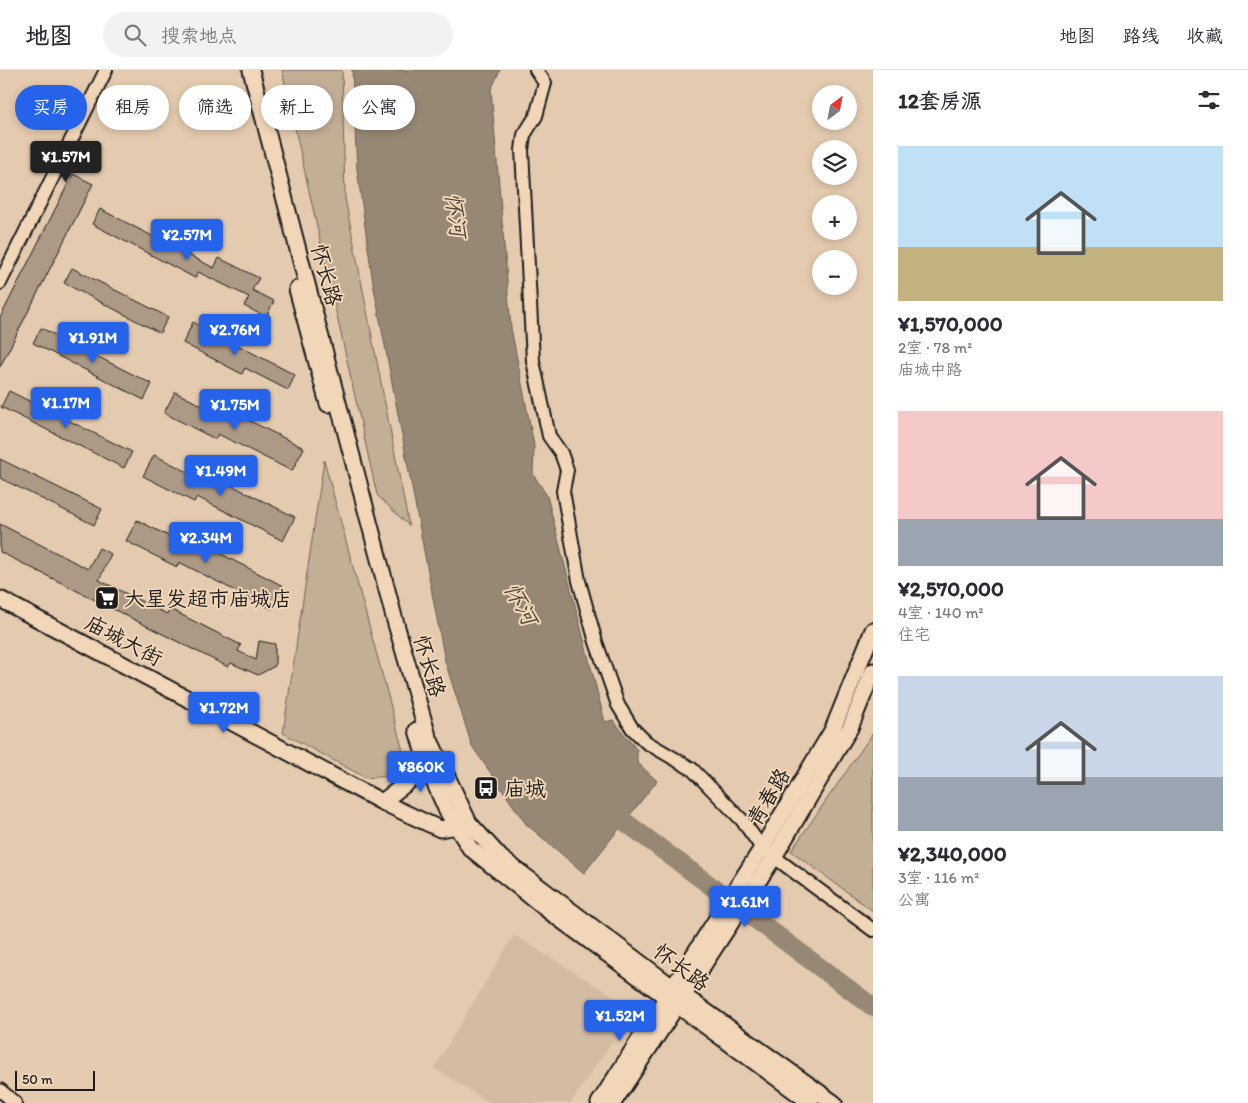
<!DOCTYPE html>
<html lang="zh">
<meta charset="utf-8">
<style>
body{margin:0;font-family:Itim,"LXGW WenKai TC",sans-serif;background:#f2f2f3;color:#2b2b33;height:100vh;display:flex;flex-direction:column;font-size:19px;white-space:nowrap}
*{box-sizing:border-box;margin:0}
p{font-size:16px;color:#7c7c81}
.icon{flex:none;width:28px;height:28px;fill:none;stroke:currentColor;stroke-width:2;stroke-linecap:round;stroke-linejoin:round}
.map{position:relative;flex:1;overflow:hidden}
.details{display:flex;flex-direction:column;background:#fff;width:375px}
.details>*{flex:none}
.top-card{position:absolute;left:15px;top:15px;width:475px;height:45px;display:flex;gap:10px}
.needle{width:32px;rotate:32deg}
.buttons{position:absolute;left:812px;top:15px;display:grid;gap:10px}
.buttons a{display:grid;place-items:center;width:45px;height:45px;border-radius:50%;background:#fff;box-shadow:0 2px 8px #0003;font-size:25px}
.scale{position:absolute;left:15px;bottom:12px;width:80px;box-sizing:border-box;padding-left:5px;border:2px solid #1c1c1c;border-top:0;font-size:14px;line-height:18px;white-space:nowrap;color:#1c1c1c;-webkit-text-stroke:4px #f1d6b8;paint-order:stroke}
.price{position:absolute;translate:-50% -42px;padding:0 11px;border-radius:5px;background:#2563eb;color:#fff;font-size:16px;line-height:32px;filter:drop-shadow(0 1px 2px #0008)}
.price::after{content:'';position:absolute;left:50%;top:30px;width:15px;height:11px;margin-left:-8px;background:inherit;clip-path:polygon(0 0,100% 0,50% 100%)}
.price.selected{background:#222;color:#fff}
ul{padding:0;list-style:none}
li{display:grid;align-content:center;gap:10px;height:265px;padding:0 25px}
li span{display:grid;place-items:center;height:155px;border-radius:0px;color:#555}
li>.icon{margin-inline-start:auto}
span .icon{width:90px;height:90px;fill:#fffc;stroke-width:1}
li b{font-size:21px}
h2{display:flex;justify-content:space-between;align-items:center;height:60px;padding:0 25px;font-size:21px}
.chip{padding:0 18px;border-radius:22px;background:#fff;box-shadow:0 2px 8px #0003;font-size:18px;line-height:45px}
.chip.selected{background:#2563eb;color:#fff}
header{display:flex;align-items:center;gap:30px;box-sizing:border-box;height:70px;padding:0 25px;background:#fff;border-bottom:1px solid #e1e1e2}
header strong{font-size:24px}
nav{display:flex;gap:28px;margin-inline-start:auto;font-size:18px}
.search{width:350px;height:45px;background:#f2f2f3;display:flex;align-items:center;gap:12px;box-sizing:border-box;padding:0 18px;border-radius:28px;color:#7c7c81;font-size:19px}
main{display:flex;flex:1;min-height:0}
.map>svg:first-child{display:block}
.built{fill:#d3bca3}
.green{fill:#c3ae96;stroke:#706559}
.water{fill:#978876;stroke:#665d52}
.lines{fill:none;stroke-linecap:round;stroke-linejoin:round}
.river{stroke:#978876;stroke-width:19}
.building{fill:#ac9a86;stroke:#1c1c1c}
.minor-casing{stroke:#1c1c1c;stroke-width:16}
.major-casing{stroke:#1c1c1c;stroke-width:19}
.minor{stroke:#f1d6b8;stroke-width:12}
.major{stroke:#f1d6b8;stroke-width:15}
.labels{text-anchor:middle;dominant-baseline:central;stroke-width:4;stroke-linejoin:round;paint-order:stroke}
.street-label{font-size:21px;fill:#1c1c1c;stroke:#f1d6b8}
.poi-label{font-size:21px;fill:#1c1c1c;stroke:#f1d6b8;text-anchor:start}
.water-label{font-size:22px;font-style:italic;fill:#4d4740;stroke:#f1d6b8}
</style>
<header>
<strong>地图</strong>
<div class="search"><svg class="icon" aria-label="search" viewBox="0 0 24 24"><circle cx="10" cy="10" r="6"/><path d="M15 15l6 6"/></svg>搜索地点</div>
<nav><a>地图</a><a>路线</a><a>收藏</a></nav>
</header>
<main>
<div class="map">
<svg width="873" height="1033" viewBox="0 0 873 1033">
<rect width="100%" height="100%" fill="#e4cbaf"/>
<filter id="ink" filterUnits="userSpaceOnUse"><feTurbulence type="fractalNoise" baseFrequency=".02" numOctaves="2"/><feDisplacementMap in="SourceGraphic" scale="10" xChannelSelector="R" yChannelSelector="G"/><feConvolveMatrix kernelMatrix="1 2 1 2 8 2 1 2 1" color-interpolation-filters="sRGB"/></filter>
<g filter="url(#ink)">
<polygon class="built" points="514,865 634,939 571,1033 490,1033 434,998"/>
<g class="green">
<polygon points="282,0 342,0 345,128 409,456 377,425"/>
<polygon points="324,390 403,681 401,695 389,706 366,708 283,663"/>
<polygon points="873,663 873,841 791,781"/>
</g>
<polygon class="water" points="352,0 500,0 491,20 511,258 534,375 533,404 547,426 605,652 613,650 637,680 637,692 657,711 584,803 526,754 472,676 445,591 373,213 357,99"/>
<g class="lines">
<polyline class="river" points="605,737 873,937"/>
</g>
<g class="building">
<polygon points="73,104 93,114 0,297 0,248"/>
<polygon points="100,139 214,198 219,188 259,208 252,220 274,231 266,247 244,236 249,227 198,202 195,208 92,154"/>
<polygon points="72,198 168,247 160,263 64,213"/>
<polygon points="193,252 295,305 288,320 245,298 242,304 183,273"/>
<polygon points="41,258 152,314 144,330 33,273"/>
<polygon points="9,321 132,382 124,398 1,337"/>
<polygon points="175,322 229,349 232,342 304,378 292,401 218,364 215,369 164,343"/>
<polygon points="154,385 208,412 211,405 295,447 283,471 197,427 194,432 143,406"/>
<polygon points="0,389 102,439 94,455 0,408"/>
<polygon points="137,450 190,477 194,470 283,516 272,539 264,535 265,524 261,534 179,492 177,497 126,471"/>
<polygon points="0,454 88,499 99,478 111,484 99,510 167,544 170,539 241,575 238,581 256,590 259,571 275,574 275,596 258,605 231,593 228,597 0,482"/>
</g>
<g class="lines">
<defs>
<g id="minor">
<polyline points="536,0 545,13 536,46 524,65 522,80 533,291 549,366 561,383 567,400 563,421 579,511 596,572 618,635 632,658 646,672 692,699 742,750 762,778 873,860"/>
<polyline points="0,213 106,0"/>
<polyline points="0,1020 15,1033"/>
</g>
<g id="major">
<polyline points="251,0 394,547 428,666 469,753 501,788 683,925 834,1033"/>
<polyline points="297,219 328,334"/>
<polyline points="0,529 382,732 440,759 463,755"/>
<polyline points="417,660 428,698 447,741 470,778 550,842 811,1033"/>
<polyline points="382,732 434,692"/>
<polyline points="599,1033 762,778 833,659 873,560"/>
<polyline points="613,1033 774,787 850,658 873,601"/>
</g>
</defs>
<use href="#minor" class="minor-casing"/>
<use href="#major" class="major-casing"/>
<use href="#minor" class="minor"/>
<use href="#major" class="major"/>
</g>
</g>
<defs>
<symbol id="supermarket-square" viewBox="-11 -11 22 22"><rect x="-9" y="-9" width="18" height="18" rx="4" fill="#1c1c1c" stroke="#f1d6b8"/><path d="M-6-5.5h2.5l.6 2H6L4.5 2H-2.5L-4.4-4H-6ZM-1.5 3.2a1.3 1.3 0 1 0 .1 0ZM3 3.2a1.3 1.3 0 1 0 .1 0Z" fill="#fff"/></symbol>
<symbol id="bus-square" viewBox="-11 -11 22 22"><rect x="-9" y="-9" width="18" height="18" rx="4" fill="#1c1c1c" stroke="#f1d6b8"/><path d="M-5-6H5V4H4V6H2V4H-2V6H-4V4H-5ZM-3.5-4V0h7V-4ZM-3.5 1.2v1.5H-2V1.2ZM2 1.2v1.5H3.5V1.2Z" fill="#fff"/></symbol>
</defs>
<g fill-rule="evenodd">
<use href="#supermarket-square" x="93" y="514" width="28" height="28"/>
<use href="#bus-square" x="472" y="704" width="28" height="28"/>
</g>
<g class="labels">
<g class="street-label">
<text transform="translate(327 205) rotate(75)">怀长路</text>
<text transform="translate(124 570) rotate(28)">庙城大街</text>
<text transform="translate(430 596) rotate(74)">怀长路</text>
<text transform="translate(768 727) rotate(-59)">青春路</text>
<text transform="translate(682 897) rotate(37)">怀长路</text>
</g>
<g class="poi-label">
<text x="124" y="528">大星发超市庙城店</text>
<text x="504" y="718">庙城</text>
</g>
<g class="water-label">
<text transform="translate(456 145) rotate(83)">怀河</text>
<text transform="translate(521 534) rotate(62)">怀河</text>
</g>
</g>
</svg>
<div class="buttons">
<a><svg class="needle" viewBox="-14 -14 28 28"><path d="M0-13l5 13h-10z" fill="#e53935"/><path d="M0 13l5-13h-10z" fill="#7c7c81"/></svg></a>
<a><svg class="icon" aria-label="layers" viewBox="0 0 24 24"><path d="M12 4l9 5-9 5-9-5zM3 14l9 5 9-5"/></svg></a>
<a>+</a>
<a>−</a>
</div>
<div class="scale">50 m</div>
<b class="price selected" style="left:66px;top:113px">¥1.57M</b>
<b class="price" style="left:187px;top:191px">¥2.57M</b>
<b class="price" style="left:235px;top:286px">¥2.76M</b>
<b class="price" style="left:93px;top:294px">¥1.91M</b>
<b class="price" style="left:66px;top:359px">¥1.17M</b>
<b class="price" style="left:235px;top:361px">¥1.75M</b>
<b class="price" style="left:221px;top:427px">¥1.49M</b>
<b class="price" style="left:206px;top:494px">¥2.34M</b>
<b class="price" style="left:224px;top:664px">¥1.72M</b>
<b class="price" style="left:421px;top:723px">¥860K</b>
<b class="price" style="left:745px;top:858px">¥1.61M</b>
<b class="price" style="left:620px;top:972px">¥1.52M</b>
<div class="top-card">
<a class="chip selected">买房</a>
<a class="chip">租房</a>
<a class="chip">筛选</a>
<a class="chip">新上</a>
<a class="chip">公寓</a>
</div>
</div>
<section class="details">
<h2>12套房源<svg class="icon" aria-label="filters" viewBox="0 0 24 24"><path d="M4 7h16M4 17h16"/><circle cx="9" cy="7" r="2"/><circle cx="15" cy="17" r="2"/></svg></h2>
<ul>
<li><span style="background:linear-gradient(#bfe0f5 65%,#c2b280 0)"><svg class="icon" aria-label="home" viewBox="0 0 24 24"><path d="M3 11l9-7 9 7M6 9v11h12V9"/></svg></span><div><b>¥1,570,000</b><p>2室 · 78 m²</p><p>庙城中路</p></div></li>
<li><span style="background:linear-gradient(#f6c9c9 70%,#9aa5b1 0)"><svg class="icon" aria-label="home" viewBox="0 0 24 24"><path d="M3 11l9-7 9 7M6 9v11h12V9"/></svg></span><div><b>¥2,570,000</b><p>4室 · 140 m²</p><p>住宅</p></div></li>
<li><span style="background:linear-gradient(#c9d6e8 65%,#9aa5b1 0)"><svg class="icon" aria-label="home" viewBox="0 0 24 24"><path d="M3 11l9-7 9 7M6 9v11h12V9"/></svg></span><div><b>¥2,340,000</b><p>3室 · 116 m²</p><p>公寓</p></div></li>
</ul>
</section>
</main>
